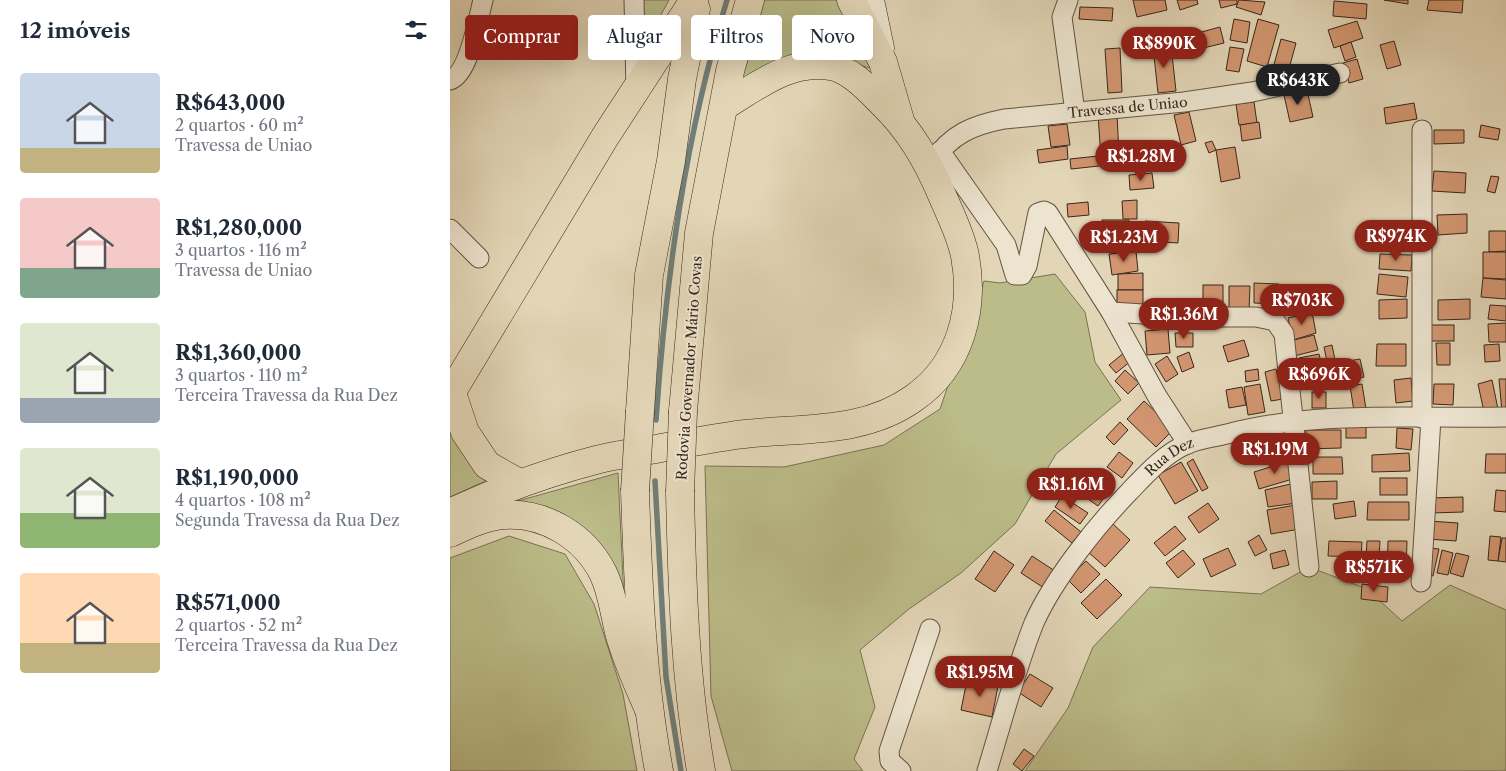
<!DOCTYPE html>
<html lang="pt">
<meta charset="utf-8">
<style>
body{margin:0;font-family:"Libre Caslon Text",serif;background:#f6f6f7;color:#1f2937;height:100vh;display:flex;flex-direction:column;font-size:19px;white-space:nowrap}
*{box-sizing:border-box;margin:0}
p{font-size:16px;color:#747a83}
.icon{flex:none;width:28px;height:28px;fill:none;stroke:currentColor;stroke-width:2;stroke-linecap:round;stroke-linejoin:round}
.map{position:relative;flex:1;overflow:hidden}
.side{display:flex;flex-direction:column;background:#fff;width:450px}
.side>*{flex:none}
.guide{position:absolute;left:15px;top:15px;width:475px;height:45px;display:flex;gap:10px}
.price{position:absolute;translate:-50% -42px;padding:0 11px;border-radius:18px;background:#8f2418;color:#fff;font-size:16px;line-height:32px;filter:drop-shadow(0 1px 2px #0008)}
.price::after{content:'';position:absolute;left:50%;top:30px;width:15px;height:11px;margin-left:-8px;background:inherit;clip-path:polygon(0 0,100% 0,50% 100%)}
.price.active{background:#222;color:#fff}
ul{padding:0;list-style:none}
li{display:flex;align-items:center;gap:15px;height:125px;padding:0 20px}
li span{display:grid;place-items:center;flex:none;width:140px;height:100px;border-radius:5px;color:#555}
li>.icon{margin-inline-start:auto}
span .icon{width:60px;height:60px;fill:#fffc;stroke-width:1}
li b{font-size:21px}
h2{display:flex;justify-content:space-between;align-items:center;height:60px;padding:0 20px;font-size:21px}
.pill{padding:0 18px;border-radius:5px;background:#fff;box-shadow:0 5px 20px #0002;font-size:18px;line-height:45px}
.pill.active{background:#8f2418;color:#fff}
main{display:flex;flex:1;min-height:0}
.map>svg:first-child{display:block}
.green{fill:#bbbc89;stroke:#797252}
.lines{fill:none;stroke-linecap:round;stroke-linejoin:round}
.stream{stroke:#707e77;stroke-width:5.5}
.building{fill:#d29670;stroke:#37271a}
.street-casing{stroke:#625341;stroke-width:21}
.secondary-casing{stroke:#37271a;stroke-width:29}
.primary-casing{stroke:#37271a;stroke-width:29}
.highway-casing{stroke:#37271a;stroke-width:29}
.street{stroke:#ede4d0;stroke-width:19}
.secondary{stroke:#ede4d0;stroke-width:28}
.primary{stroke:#e3d6b7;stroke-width:28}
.highway{stroke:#e3d6b7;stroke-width:28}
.highway-bridge-casing{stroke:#37271a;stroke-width:29;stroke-linecap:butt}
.highway-bridge{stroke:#e3d6b7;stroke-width:28}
.labels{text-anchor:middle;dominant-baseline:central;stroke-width:4;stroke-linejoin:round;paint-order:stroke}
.street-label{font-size:14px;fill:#37271a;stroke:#ede4d0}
</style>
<main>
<section class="side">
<h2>12 imóveis<svg class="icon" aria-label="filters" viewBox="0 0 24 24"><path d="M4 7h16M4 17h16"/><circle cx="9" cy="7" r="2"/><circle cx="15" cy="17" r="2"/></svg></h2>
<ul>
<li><span style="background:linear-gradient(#c9d6e8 75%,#c2b280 0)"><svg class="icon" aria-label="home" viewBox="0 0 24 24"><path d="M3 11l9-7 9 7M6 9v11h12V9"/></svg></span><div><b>R$643,000</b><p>2 quartos · 60 m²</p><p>Travessa de Uniao</p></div></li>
<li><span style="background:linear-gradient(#f6c9c9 70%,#7fa58c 0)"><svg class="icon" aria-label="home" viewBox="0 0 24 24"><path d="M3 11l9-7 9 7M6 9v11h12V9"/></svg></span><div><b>R$1,280,000</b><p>3 quartos · 116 m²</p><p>Travessa de Uniao</p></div></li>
<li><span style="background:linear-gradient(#dfe7d0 75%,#9aa5b1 0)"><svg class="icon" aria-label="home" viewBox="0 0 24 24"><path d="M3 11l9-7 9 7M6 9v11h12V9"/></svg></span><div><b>R$1,360,000</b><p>3 quartos · 110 m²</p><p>Terceira Travessa da Rua Dez</p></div></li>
<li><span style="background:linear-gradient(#dfe7d0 65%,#8fb573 0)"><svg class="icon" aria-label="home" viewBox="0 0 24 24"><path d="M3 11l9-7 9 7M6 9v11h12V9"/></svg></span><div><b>R$1,190,000</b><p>4 quartos · 108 m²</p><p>Segunda Travessa da Rua Dez</p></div></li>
<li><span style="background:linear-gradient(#ffd9b3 70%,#c2b280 0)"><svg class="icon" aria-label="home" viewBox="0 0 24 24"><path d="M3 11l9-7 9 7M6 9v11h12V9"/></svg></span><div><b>R$571,000</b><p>2 quartos · 52 m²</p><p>Terceira Travessa da Rua Dez</p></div></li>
</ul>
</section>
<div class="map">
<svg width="1056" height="771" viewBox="0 0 1056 771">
<rect width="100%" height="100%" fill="#e3d6b7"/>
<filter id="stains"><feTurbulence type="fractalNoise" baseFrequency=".004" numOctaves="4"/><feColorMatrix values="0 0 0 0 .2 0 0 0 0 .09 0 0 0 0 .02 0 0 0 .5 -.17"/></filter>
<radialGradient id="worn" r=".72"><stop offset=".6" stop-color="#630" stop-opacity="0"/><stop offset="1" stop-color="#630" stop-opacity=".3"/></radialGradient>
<g class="green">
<polygon points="192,0 219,0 207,22 199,23 193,17"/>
<polygon points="312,0 389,0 427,70 372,55 286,90"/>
<polygon points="605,274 635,312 645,362 671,400 606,454 565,524 511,573 459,609 410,650 425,707 404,759 413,771 282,771 261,696 255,466 334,467 434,445 490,409 534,281 550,283"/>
<polygon points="0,424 40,479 0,497"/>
<polygon points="168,473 175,621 157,566 39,509"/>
<polygon points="59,536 115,554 144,604 173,694 187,771 0,771 0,558"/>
<polygon points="859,567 917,589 952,621 1000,585 1056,610 1056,771 575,771 618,708 643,647 700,587 811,594"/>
</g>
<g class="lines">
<g class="stream">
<path d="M 206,420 C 216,277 235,137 277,0"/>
<polyline points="205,481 216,677 231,771"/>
</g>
</g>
<g class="building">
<polygon points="683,0 715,0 717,10 687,17"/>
<polygon points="727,0 747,0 748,4 730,10"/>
<polygon points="769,0 787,0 787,4 771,8"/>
<polygon points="789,0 815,2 811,15 786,7"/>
<polygon points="934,0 958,0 958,4"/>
<polygon points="979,0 1013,0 1012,13 977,10"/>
<polygon points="884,1 917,4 916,19 883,16"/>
<polygon points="630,7 663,8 662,21 629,19"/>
<polygon points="784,19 800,22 797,43 780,40"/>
<polygon points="808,19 829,25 817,67 797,61"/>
<polygon points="907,21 913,38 884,48 878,30"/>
<polygon points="770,27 774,43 737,52 733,37"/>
<polygon points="831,39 846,43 837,76 822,72"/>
<polygon points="944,41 951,65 937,69 930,45"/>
<polygon points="901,42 906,57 895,61 890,46"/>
<polygon points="721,45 726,91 708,93 703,47"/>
<polygon points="780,47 794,49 789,72 776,70"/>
<polygon points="670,48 672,92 658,93 655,49"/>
<polygon points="907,59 913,79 899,83 893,63"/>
<polygon points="857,90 863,117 840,122 834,95"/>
<polygon points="804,102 807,123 789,125 786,104"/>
<polygon points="964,103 967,119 936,124 934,108"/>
<polygon points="739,112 746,141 731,145 724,115"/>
<polygon points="667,113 669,157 651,158 648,114"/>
<polygon points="809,122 811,138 792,141 790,125"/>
<polygon points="617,124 620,145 601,147 598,126"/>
<polygon points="1031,125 1050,129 1048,140 1029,137"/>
<polygon points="984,130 1014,130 1014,143 984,144"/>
<polygon points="762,141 766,150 759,153 755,143"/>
<polygon points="617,146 618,159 589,163 587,150"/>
<polygon points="785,147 790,178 771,182 766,150"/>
<polygon points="648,156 649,166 621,169 620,159"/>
<polygon points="984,171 1016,173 1015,193 982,191"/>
<polygon points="702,173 704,188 680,190 679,175"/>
<polygon points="1041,176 1049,177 1045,193 1037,191"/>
<polygon points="687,200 687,219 673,219 672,201"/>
<polygon points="638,202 639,215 618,217 617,204"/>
<polygon points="1017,214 1017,233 988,235 987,215"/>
<polygon points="652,220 679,220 679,244 652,245"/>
<polygon points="695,221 729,223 728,243 694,241"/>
<polygon points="1039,231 1056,231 1056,251 1039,252"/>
<polygon points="686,251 688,271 662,275 659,254"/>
<polygon points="1033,252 1056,252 1056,279 1033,278"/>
<polygon points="930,254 962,255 961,271 929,269"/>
<polygon points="693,273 693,290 668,290 668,274"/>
<polygon points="929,274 958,277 956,297 927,294"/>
<polygon points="1033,278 1056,280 1056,299 1031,297"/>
<polygon points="804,283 829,284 829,304 804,303"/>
<rect x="753" y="285" width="20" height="29"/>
<polygon points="779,286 800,286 799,310 779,309"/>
<rect x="667" y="290" width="26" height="16"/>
<polygon points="957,299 957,318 929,319 929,300"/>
<polygon points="1020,299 1020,319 988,320 988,300"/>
<polygon points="1040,305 1056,306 1056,321 1038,319"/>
<polygon points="862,312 866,333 843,340 838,318"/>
<polygon points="1056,323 1056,342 1039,342 1038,324"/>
<rect x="981" y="325" width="23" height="16"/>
<polygon points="718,329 720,353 697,355 695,331"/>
<polygon points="725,333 743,333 743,347 726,347"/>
<polygon points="864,335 868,350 844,356 840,341"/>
<polygon points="794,340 799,356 778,362 773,346"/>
<polygon points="986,343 1000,343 1000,365 987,365"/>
<polygon points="927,344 956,344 956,366 926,366"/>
<polygon points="1049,344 1050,361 1035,362 1034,345"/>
<polygon points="882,345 886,365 878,367 874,347"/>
<polygon points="675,352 681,361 666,373 659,365"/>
<polygon points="739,352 744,367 732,372 727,357"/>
<polygon points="869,354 872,366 852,370 849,358"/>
<polygon points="717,356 728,374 716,382 705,364"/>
<polygon points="910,359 914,377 891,382 887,363"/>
<polygon points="808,369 809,380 796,382 795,371"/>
<polygon points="826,369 833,399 821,401 815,372"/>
<polygon points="675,370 689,383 678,394 665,381"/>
<polygon points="961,378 963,401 946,403 944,380"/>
<polygon points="1049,379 1056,379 1056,411 1052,412"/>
<polygon points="1042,380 1048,409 1034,412 1028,384"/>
<polygon points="810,384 815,412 798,415 794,387"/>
<polygon points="912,384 916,409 904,411 900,386"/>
<polygon points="984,384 1004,384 1003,405 983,404"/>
<polygon points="792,387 796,405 779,408 776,390"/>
<rect x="862" y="392" width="14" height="16"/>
<polygon points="694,401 724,429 706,447 677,419"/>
<polygon points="670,422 678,430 664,445 656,437"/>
<rect x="896" y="427" width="20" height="11"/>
<polygon points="947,428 963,429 961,450 946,448"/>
<polygon points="856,430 891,430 891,448 856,449"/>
<polygon points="669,452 683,463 672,478 657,467"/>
<polygon points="959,453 960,471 922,472 922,455"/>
<polygon points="1036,454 1056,454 1056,473 1035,473"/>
<polygon points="863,457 892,457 893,474 863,474"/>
<polygon points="743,459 758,488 752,491 737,463"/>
<polygon points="840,461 846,478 809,489 804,472"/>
<polygon points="731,462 748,491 725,504 708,475"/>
<polygon points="638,472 661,488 648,506 625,490"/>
<rect x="930" y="478" width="27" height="17"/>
<polygon points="887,481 887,499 862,499 862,482"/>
<polygon points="845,483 847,503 818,507 815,490"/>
<polygon points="1046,490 1056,491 1056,512 1044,511"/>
<polygon points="612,496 638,513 630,524 605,507"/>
<polygon points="1013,497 1013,512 981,513 981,498"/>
<polygon points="904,501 906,516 885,519 883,504"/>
<polygon points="918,502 959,502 959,520 917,520"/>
<polygon points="758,503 769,519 749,533 738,517"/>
<polygon points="846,505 850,529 821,534 817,510"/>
<polygon points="604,510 631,532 622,543 595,521"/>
<polygon points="979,521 1008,523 1006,541 977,539"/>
<polygon points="662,523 680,540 655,567 637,551"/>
<polygon points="725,526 736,539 715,556 704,543"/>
<polygon points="809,535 817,550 805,556 798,542"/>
<polygon points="1040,536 1051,537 1048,561 1038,560"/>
<polygon points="1052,538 1056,538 1056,562 1048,561"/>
<polygon points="879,541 912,542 911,557 878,556"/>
<polygon points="917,541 930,541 929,557 916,557"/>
<polygon points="938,541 957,541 956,572 937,572"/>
<polygon points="778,548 786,565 761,577 753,559"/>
<polygon points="980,548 989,549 983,576 974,574"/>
<polygon points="733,550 745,564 728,578 716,563"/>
<polygon points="835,550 839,565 823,569 820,554"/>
<polygon points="992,550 1003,553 998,575 987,573"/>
<polygon points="544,551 564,565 545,592 525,579"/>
<polygon points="1006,553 1019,556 1013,577 1000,573"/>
<polygon points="582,556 605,571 594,588 571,573"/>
<polygon points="636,561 650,574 631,593 617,579"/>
<polygon points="656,579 672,595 647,619 631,603"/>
<polygon points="912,584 938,587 937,602 911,599"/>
<polygon points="580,674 603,688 591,707 568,692"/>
<polygon points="517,680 548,686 542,717 511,710"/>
<polygon points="574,749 584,756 572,771 563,764"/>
</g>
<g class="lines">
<defs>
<g id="street">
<polyline points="184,0 186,89"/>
<polyline points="618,0 612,17 625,112"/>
<path d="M 0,80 C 19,74 28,19 33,0"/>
<polyline points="972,130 972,418"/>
<polyline points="490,151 556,245 565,275 572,275 577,266 588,213 594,211 598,213 661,312 707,396 738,444"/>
<path id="s1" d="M 483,162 C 500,134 524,125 554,119 L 734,102 L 802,92 L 890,73"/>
<polyline points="0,229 29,258"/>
<polyline points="661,312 741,317 806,317 825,321 834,334 859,567"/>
<polyline points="971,582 981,418"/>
<polyline points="451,771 440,761 439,751 480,629"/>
<path id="s2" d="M 537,771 C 552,722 565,671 584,623 C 603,580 646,526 679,492 C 696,474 714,454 737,444 C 749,439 765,437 777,434 C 868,410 963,419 1056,417"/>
</g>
<polyline id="secondary" points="420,0 430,48"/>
<g id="primary">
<polyline points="401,0 433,62 450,120"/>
<path d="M 0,513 C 47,491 96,473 146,460 C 164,455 183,453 200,450 C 227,445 253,440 280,436 C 342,426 410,437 464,398 C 510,366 525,310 515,256 C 511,235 500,214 492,195 C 477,160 460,130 432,103 C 419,90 400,69 380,66 C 340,59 306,87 274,106"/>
</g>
<g id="highway">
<polyline points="2,393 15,432 37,465 69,483"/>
<polyline points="0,395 155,137 244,0"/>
<polyline points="190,411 199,275 221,161 232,79 246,9"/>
<polyline points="233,411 249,233 280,71 300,0"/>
<path d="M 185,491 C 188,584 192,679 209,771"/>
<path d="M 230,492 C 232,586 235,679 251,771"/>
<path d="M 0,533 C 17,525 36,516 54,515 C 95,512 135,537 153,573 C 162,591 164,612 169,632 C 176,659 188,684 199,710"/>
</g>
</defs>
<use href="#street" class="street-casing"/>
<use href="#secondary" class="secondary-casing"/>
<use href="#primary" class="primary-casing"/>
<use href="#highway" class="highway-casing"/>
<use href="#street" class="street"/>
<use href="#secondary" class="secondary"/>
<use href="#primary" class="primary"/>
<use href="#highway" class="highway"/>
<defs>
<g id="highway-bridge">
<polyline points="185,491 190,411"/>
<polyline points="230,492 233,411"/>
</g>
</defs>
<use href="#highway-bridge" class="highway-bridge-casing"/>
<use href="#highway-bridge" class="highway-bridge"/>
</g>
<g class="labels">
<g class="street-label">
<text stroke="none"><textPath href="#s1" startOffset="210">Travessa de Uniao</textPath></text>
<text transform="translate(239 368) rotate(-86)">Rodovia Governador Mário Covas</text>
<text stroke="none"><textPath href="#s2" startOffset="372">Rua Dez</textPath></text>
</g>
</g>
<rect width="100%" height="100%" filter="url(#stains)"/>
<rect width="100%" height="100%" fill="url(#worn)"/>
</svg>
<b class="price" style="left:714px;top:69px">R$890K</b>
<b class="price active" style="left:848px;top:106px">R$643K</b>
<b class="price" style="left:691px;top:182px">R$1.28M</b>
<b class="price" style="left:946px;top:262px">R$974K</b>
<b class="price" style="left:674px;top:263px">R$1.23M</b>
<b class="price" style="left:852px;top:326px">R$703K</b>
<b class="price" style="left:734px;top:340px">R$1.36M</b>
<b class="price" style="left:869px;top:400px">R$696K</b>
<b class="price" style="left:825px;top:475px">R$1.19M</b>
<b class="price" style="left:621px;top:510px">R$1.16M</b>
<b class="price" style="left:924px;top:593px">R$571K</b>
<b class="price" style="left:530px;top:698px">R$1.95M</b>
<div class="guide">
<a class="pill active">Comprar</a>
<a class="pill">Alugar</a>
<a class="pill">Filtros</a>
<a class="pill">Novo</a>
</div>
</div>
</main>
